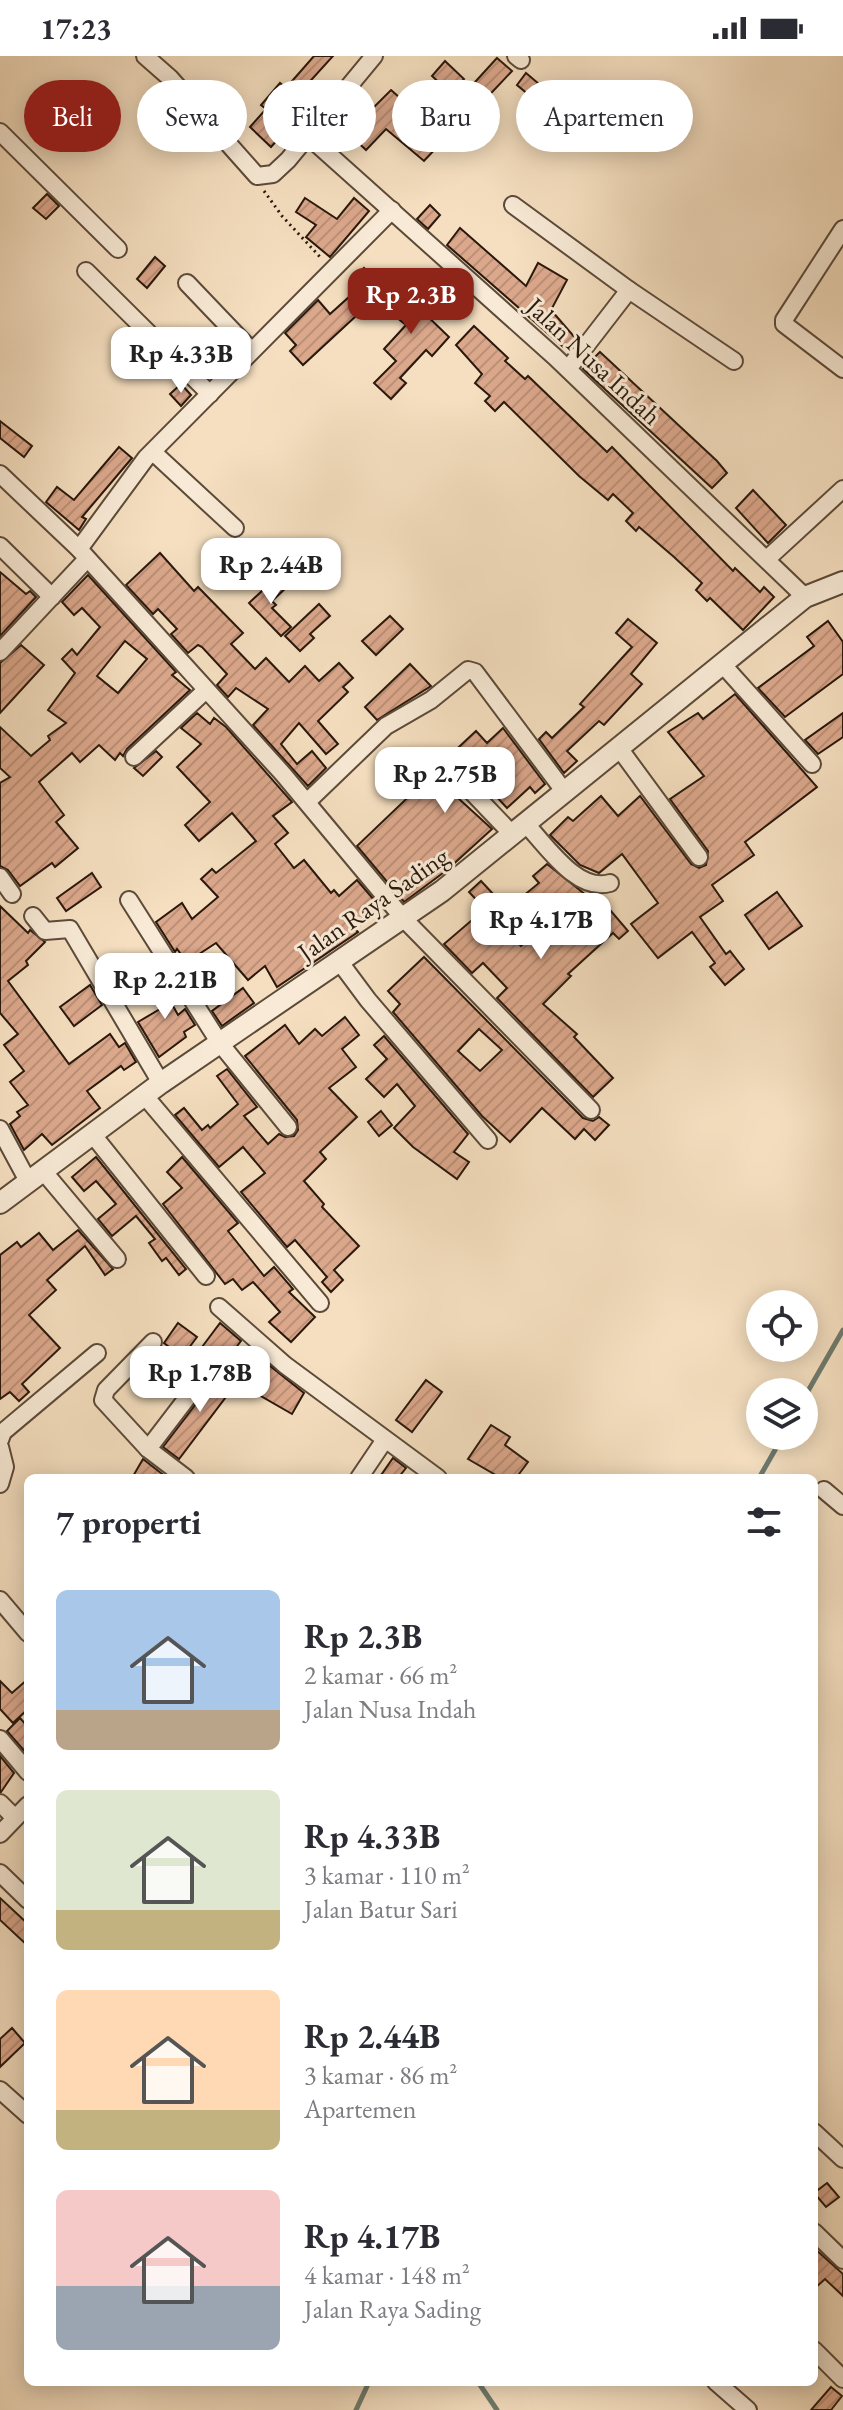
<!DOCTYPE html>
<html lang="id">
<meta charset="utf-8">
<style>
body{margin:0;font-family:"EB Garamond",serif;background:#f7f7f7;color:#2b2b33;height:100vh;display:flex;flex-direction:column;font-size:30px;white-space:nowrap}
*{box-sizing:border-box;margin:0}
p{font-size:26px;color:#7c7c81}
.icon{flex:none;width:44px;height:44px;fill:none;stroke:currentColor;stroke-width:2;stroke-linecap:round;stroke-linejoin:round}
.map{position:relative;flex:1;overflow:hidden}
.details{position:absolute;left:24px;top:1418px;width:794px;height:912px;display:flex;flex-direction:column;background:#fff;border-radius:12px;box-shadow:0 4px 20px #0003}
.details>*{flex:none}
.hud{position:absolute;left:24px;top:24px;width:796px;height:72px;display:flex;gap:16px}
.controls{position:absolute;left:746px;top:1234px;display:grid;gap:16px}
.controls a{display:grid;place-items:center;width:72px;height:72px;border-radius:50%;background:#fff;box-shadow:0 4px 20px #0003;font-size:40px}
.price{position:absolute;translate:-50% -68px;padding:0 18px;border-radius:16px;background:#fff;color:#222;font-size:26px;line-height:52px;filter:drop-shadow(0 2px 4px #0008)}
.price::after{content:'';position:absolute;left:50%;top:48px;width:24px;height:18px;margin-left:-12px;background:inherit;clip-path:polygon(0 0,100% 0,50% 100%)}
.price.on{background:#8f2418;color:#fff}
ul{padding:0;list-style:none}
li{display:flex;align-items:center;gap:24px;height:200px;padding:0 32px}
li span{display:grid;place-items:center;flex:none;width:224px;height:160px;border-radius:12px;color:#555}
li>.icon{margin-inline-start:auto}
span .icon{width:96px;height:96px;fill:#fffc;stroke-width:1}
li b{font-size:34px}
h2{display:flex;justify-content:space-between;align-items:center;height:96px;padding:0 32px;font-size:34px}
.chip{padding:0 28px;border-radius:36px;background:#fff;box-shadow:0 4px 20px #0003;font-size:28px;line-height:72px}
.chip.on{background:#8f2418;color:#fff}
.status{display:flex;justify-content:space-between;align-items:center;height:56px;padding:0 40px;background:#fff;direction:ltr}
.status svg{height:22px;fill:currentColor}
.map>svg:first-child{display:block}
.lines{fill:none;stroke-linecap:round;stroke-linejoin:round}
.stream{stroke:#6f7b6d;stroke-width:5}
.building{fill:url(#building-hatch);stroke:#29180c;stroke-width:2;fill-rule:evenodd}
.minor-casing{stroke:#5c4a39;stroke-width:20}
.tertiary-casing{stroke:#5c4a39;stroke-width:24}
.path{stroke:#29180c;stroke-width:3;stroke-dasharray:2 4;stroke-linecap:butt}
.minor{stroke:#f8ead6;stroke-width:16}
.tertiary{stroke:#f8ead6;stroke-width:20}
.labels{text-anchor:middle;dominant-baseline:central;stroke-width:6;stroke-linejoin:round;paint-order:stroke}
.street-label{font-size:26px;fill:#29180c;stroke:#f8ead6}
</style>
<div class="status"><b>17:23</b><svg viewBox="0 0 49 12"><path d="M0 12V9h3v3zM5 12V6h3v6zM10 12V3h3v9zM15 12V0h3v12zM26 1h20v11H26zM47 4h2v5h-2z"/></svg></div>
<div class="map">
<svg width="843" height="2354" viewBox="0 0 843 2354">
<defs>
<pattern id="building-hatch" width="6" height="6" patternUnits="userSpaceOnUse" patternTransform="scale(2)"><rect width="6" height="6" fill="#dca88c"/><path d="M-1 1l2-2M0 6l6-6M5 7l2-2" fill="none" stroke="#bd9078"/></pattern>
</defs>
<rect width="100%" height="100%" fill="#f5dfc0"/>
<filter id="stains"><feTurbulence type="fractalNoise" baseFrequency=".0025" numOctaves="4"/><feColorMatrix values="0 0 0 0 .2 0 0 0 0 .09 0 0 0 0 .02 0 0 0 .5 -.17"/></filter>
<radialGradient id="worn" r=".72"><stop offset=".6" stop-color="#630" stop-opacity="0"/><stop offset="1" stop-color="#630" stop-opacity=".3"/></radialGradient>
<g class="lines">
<g class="stream">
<polyline points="804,1342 843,1274"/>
<polyline points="759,1422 783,1380"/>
<polyline points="478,2326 497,2354"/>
<polyline points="356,2354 369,2326"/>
</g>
</g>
<g class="building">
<polygon points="314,0 333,0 293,44 304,54 271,91 250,71 266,53 261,49 280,27 286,32"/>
<polygon points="497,2 512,15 479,50 465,37"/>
<polygon points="445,5 464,23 451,38 432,20"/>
<polygon points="526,17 545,33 535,44 517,29"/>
<polygon points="391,34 409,50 417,42 432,56 420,69 440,88 424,105 386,73 366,94 348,77"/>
<polygon points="47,138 59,150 46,163 33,152"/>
<polygon points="305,142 337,163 354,142 369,155 330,201 306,181 316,169 296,156"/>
<polygon points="430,149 440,159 428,173 417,163"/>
<polygon points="460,172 526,230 538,207 567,224 551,254 577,284 568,295 447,189"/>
<polygon points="155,201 165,210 147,232 137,223"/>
<polygon points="364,212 382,227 357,259 303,309 290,295 296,289 285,277 318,244 330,258 360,231 352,225"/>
<polygon points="421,220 438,234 421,254 449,281 432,300 426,294 400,322 406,327 391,343 374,327 396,305 384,293 406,269 390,256"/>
<polygon points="474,270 508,302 505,305 525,323 528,320 607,396 612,391 733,515 735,512 760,536 764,531 774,541 743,574 710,542 707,545 696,534 702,527 674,501 639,471 636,475 626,465 633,457 613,438 608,444 579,420 504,346 495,355 485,345 490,340 475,327 482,318 456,289"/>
<polygon points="128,272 167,310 158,319 119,280"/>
<polygon points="600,296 717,405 727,417 712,432 583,313"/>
<polygon points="181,328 191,339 181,350 170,338"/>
<polygon points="0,365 32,390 24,401 0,382"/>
<polygon points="119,391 132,402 82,461 86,463 79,474 46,446 57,431 74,444"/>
<polygon points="753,434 786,469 768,487 736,452"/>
<polygon points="160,497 194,535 198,531 243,577 231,588 255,613 266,602 289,626 305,610 319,625 339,607 353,622 343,631 348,636 318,665 338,688 326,698 299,667 281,688 297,708 312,695 326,712 308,730 253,669 268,653 236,632 228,641 217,629 227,618 202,591 198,589 188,597 171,578 177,573 158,553 153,558 126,529"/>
<polygon points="0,516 26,538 30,535 36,541 0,580"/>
<path d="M 88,519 L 176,616 L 172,619 L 190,634 L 127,693 L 123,700 L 120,697 L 115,704 L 99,689 L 80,706 L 72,697 L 39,726 L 64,759 L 56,766 L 78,792 L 55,811 L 52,807 L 20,830 L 8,814 L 0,810 L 0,727 L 10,721 L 0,712 L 0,671 L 31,700 L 50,684 L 48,680 L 66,667 L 48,654 L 75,617 L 62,603 L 72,593 L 77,599 L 100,571 L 82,552 L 74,559 L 62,546 ZM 125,585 L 147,603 L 118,637 L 97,620 Z"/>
<polygon points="278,520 288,530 272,545 276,549 272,552 291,571 281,580 249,547"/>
<polygon points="319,548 330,560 310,578 314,582 300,595 285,580"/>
<polygon points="390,560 403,573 376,599 362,585"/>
<polygon points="628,563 657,587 631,618 642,628 604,669 599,665 567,695 577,705 564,717 539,683 546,676 552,682 584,651 580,648 632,591 616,577"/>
<polygon points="828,565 843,586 843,618 785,661 758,632 814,590 807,581"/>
<polygon points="21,589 44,609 0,657 0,607"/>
<polygon points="410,608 431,630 377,664 365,651"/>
<polygon points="735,638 817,731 745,786 754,799 712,829 723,845 700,861 726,898 730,895 744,913 725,929 710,911 715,907 692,876 658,902 631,868 658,847 622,798 599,817 580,809 550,779 568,761 573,765 601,740 618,760 640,740 691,808 699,812 706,809 708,795 670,743 704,720 668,676 698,657 703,663"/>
<polygon points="197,657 210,668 214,662 226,671 292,746 273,760 288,777 275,788 294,812 304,804 331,837 334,834 339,840 357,824 380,851 355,873 358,876 277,931 265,910 248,924 216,887 187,906 177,893 175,896 156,866 182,847 192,863 218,841 201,823 212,813 216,817 256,785 232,757 199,785 185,769 210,746 177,711 201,688 181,672"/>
<polygon points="843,657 843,681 818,698 805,684"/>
<polygon points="503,672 545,728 535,737 530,731 507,752 494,738 497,735 471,708 447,732 492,773 447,814 404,846 357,790 422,728 419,724 442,701 445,704 476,675 487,687"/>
<polygon points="156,695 162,701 143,720 134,712"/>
<polygon points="547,808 601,851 605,848 628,875 619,883 613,877 568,918 571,920 543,948 577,978 574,981 613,1022 593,1041 497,942 507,932 483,907 472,917 444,888 485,853 469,836 481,825 508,854 496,865 521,890 538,872 516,846 539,827 533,820"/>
<polygon points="92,817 101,831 66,855 57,842"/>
<polygon points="777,836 802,870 769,893 745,859"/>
<polygon points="0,850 28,877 30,874 45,886 26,905 28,909 8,925 69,1008 110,978 119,991 125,987 136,1006 124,1014 121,1010 87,1035 100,1052 52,1089 42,1078 24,1094 10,1068 20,1060 17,1056 28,1049 10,1026 24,1015 4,989 18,978 0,957"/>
<path d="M 424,901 L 583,1062 L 593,1065 L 599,1061 L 609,1069 L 595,1084 L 584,1073 L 575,1083 L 542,1052 L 510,1086 L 482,1060 L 393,956 L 400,948 L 388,935 ZM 479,973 L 502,994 L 480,1015 L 458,995 Z"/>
<polygon points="158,923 178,959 185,953 195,969 184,976 186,981 159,1001 138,966 160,953 144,927"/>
<polygon points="90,929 102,949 74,970 60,951"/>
<polygon points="243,932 254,947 222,970 212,955"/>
<polygon points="345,961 359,979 342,993 356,1011 329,1032 357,1061 320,1096 326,1103 304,1125 324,1148 322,1151 359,1190 334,1214 343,1224 331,1236 322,1226 327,1221 295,1184 287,1191 241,1136 265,1117 243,1091 219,1111 175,1059 184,1052 202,1074 208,1069 210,1072 238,1048 217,1020 227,1013 257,1051 244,1060 268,1088 279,1078 285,1081 294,1080 298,1074 297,1064 245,1000 285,969 299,988 315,973 322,980"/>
<polygon points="384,980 468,1078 454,1096 469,1106 457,1123 413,1091 394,1072 415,1050 397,1028 384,1041 366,1023 387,1003 374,989"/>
<polygon points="381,1055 392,1069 379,1080 368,1066"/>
<polygon points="96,1101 186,1213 179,1219 166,1202 162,1205 149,1187 155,1183 136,1160 112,1180 98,1163 116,1148 96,1125 84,1135 72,1121"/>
<polygon points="182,1101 238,1167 228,1175 264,1220 274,1211 293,1233 289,1236 315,1261 291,1286 269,1266 280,1256 253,1226 242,1234 233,1223 225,1228 163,1148 182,1132 167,1116"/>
<polygon points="78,1174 113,1213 105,1219 85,1190 47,1224 56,1234 29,1259 60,1292 22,1328 29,1336 19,1345 10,1336 0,1343 0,1199 17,1186 21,1191 39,1177 53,1194"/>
<polygon points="178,1267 197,1281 182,1301 164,1287"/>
<polygon points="220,1267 241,1285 224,1307 219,1299 202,1291"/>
<polygon points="177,1306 191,1319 174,1340 158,1326"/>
<polygon points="265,1306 304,1337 292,1358 247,1332"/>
<polygon points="222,1314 238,1325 179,1403 163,1391"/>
<polygon points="426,1324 442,1336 412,1376 396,1364"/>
<polygon points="491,1369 510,1381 505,1389 528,1406 516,1422 501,1422 468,1403"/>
<polygon points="393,1402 406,1412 398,1422 379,1422"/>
<polygon points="143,1403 166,1421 165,1422 132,1422"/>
<polygon points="28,1623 28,1653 13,1667 0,1653 0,1625 12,1637"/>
<polygon points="20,1662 28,1671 27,1698 7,1675"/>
<polygon points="0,1700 14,1717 1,1736 0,1736"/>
<polygon points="0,1842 28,1868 28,1890 0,1864"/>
<polygon points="12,1972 25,1987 0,2011 0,1983"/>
<polygon points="827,2127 839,2141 826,2151 814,2137"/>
<polygon points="814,2192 843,2218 843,2240 825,2223 814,2233"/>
<polygon points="831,2331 842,2340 831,2354 811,2354"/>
</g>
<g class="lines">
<defs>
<g id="minor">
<polyline points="145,0 170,22 257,120 273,118 288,104 374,0"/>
<polyline points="516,0 521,4"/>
<polyline points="0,76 118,193"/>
<polyline points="307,79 555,301 805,541"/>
<polyline points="513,149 629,234 568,313"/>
<polyline points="843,173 784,264 784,268 843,313"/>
<polyline points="86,215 210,338"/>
<polyline points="187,227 250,293"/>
<polyline points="629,234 734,305"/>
<polyline points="153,396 235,472"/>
<polyline points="0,418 79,493 283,718 403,862 591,1054"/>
<polyline points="0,490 52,541"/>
<polyline points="79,493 146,402 392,154"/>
<polyline points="768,502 843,433"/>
<polyline points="0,596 87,503"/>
<polyline points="724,610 812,708"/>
<polyline points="619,692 699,801"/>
<polyline points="134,701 205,635"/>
<polyline points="470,734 512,778"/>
<polyline points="307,746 386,670 431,644 468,614 475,616 564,735"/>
<path d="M 525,767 C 546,789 577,837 610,827"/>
<polyline points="0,821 12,838"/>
<polyline points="129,844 219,986 288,1071"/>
<polyline points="33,860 45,875 70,873 161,1027"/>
<polyline points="339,905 368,944 488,1084"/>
<polyline points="144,1039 320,1247"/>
<polyline points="0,1073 29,1127"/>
<polyline points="93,1079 206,1220"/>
<polyline points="44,1116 117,1203"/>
<polyline points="219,1251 285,1309 438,1422"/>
<polyline points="153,1286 106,1334 103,1344 148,1393 186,1422"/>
<polyline points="0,1384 3,1376 97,1297"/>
<polyline points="0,1391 5,1411 0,1428"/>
<polyline points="148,1393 213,1308"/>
<polyline points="359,1422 384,1385"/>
<polyline points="824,1434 843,1450"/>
<polyline points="0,1544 28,1577"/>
<polyline points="0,1683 28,1716"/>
<polyline points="0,1747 15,1762"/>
<polyline points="0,1778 28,1749"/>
<polyline points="0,1817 28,1844"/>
<polyline points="0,2034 28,2059"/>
<polyline points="814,2076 843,2103"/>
<polyline points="814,2176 843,2204"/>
<polyline points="814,2294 843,2323"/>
<polyline points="716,2326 748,2354"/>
</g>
<polyline id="tertiary" points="0,1147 161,1027 442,835 805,541 843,526"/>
</defs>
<use href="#minor" class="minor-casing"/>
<use href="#tertiary" class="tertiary-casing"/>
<polyline class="path" points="264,135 282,160 321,202"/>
<use href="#minor" class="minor"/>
<use href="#tertiary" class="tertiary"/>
</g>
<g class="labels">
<g class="street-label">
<text transform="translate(594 305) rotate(43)">Jalan Nusa Indah</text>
<text transform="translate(373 848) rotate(-35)">Jalan Raya Sading</text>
</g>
</g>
<rect width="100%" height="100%" filter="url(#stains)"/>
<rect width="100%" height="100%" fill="url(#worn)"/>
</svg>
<div class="controls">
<a><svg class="icon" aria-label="locate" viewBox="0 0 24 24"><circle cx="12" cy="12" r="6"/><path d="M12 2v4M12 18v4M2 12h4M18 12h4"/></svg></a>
<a><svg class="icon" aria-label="layers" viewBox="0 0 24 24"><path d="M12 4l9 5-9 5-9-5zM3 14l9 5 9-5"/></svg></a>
</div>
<b class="price on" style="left:411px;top:280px">Rp 2.3B</b>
<b class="price" style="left:181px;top:339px">Rp 4.33B</b>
<b class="price" style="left:271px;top:550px">Rp 2.44B</b>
<b class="price" style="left:445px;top:759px">Rp 2.75B</b>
<b class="price" style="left:541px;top:905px">Rp 4.17B</b>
<b class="price" style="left:165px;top:965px">Rp 2.21B</b>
<b class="price" style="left:200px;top:1358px">Rp 1.78B</b>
<div class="hud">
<a class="chip on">Beli</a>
<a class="chip">Sewa</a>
<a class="chip">Filter</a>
<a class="chip">Baru</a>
<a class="chip">Apartemen</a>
</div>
<section class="details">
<h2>7 properti<svg class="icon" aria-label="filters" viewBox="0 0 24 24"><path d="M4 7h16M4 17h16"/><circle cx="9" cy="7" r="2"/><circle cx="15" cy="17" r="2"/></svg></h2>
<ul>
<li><span style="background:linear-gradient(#a9c7e8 75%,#b9a48a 0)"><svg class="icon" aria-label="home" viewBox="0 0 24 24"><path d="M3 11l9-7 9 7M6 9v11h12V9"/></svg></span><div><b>Rp 2.3B</b><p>2 kamar · 66 m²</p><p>Jalan Nusa Indah</p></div></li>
<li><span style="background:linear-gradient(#dfe7d0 75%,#c2b280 0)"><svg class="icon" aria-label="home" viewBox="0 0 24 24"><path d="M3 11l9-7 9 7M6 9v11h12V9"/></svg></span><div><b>Rp 4.33B</b><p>3 kamar · 110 m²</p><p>Jalan Batur Sari</p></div></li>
<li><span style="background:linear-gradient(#ffd9b3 75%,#c2b280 0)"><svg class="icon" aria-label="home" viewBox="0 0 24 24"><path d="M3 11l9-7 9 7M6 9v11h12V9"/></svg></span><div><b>Rp 2.44B</b><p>3 kamar · 86 m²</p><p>Apartemen</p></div></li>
<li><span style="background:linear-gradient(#f6c9c9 60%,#9aa5b1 0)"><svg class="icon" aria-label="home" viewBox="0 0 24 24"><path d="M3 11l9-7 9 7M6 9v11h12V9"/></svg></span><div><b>Rp 4.17B</b><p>4 kamar · 148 m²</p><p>Jalan Raya Sading</p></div></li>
</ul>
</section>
</div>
